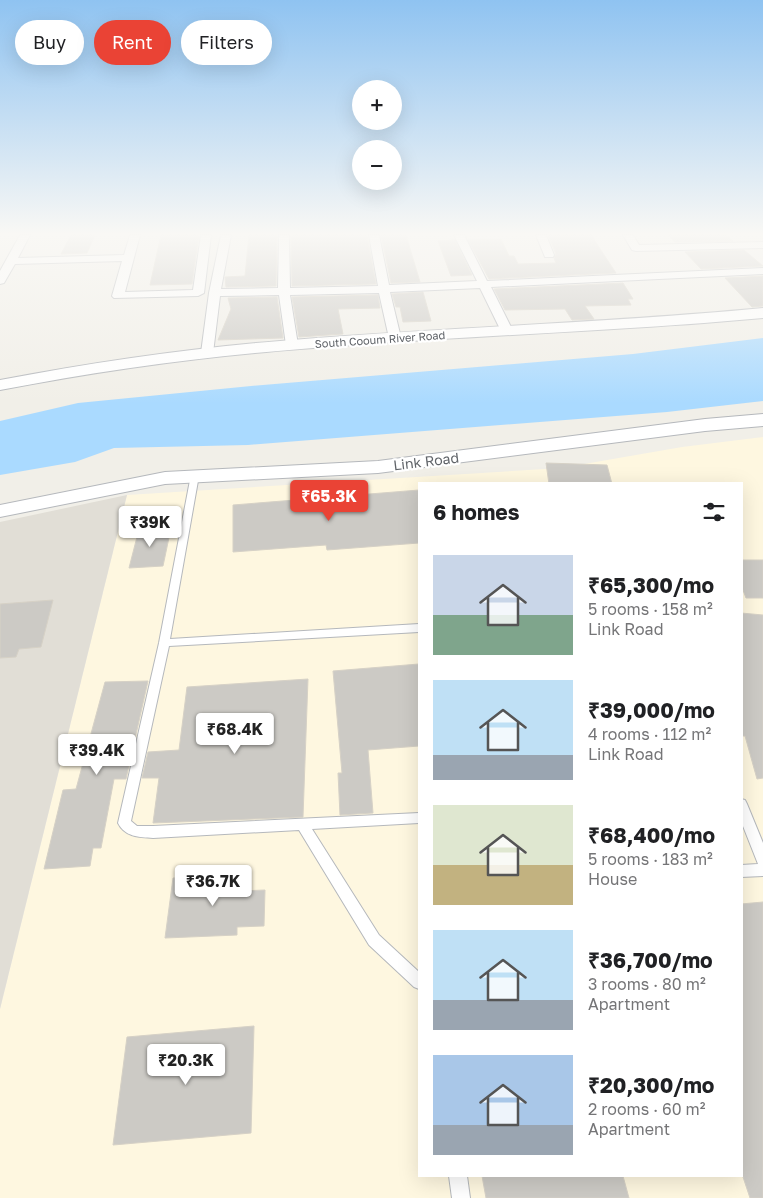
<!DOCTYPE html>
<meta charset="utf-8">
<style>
body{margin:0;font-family:"Golos Text",sans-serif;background:#f2f2f2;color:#202124;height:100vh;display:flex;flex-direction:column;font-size:19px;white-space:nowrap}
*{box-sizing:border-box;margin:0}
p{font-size:16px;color:#757577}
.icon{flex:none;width:28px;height:28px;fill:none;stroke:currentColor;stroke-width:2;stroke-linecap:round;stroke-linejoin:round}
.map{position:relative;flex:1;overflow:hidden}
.details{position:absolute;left:418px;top:482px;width:325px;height:695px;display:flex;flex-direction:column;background:#fff;border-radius:0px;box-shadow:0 5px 20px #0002}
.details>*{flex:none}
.top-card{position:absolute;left:15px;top:20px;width:328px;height:45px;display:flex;gap:10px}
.fabs{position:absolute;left:352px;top:80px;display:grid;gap:10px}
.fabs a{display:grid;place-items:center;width:50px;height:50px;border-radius:50%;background:#fff;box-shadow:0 5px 20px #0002;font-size:25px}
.price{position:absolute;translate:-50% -42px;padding:0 11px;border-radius:5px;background:#fff;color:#222;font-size:16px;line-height:32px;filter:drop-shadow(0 1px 2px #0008)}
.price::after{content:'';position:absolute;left:50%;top:30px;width:15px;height:11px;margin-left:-8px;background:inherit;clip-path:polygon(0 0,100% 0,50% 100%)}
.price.on{background:#ea4335;color:#fff}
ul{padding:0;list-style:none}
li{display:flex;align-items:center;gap:15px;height:125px;padding:0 15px}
li span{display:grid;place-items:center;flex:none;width:140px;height:100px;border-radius:0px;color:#555}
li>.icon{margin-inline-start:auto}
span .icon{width:60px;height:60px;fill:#fffc;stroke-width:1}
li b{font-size:21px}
h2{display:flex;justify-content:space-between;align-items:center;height:60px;padding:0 15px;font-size:21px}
.pill{padding:0 18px;border-radius:22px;background:#fff;box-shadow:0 5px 20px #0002;font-size:18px;line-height:45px}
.pill.on{background:#ea4335;color:#fff}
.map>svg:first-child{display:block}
.commercial{fill:#fef7e0;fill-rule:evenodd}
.education{fill:#e1ded6}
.water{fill:#aadaff}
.building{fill:#cccac5;stroke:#d6d1c6}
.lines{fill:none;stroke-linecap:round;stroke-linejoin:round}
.service-casing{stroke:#b5b8bc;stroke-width:2}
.minor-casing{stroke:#b5b8bc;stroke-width:2}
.tertiary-casing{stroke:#b5b8bc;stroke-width:2}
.service{fill:#fff;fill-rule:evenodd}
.minor{fill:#fff;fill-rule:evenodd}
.tertiary{fill:#fff;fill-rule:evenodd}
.labels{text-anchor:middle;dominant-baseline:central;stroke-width:4.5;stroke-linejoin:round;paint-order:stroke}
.far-street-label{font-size:11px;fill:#5f6368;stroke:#fff}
.street-label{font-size:14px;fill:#5f6368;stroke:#fff}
</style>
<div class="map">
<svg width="763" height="1198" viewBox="0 0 763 1198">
<rect width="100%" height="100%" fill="#f1efe8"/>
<path class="commercial" d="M 763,437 L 763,1198 L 0,1198 L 0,1009 L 127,495 L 561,468 L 682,447 ZM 419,484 L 741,484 L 741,1176 L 419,1176 Z"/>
<polygon class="education" points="127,495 0,1009 0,522"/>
<polygon class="water" points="763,338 763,401 667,412 248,445 114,448 75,462 0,475 0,421 78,403 251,386 633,354"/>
<g class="building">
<polygon points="71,235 95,235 87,253 61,254"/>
<polygon points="161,235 199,235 192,284 150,285"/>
<polygon points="249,235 277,235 276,286 226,287 225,277 245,276"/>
<polygon points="291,235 367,235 376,284 292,286"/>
<polygon points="381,235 406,235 420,282 391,283"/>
<polygon points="548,235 591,235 616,273 489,279 468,240 501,239 509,256 514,256 518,264 556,263 554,258 556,254"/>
<polygon points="668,235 726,235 733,241 675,242"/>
<polygon points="455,240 472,275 451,276 438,241"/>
<polygon points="744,250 763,266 701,269 685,252"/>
<polygon points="763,276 763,306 752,307 725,278"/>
<polygon points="623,283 633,299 628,299 631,305 585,306 594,319 572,320 565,309 505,310 494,289"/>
<polygon points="423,292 431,321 403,322 400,307 396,307 392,294"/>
<polygon points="378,295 380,308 338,309 343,334 299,337 292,297"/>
<polygon points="277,297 283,338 218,340 231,309 228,298"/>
<polygon points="546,463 607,465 612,484 549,484"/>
<polygon points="419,490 419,543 327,550 326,545 233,552 233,505"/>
<polygon points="171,528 163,566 129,568 139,529"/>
<polygon points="741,560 763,560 763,598 746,598 741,585"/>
<polygon points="53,600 41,647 19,649 16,657 0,658 0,604"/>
<polygon points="741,613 763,615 763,778 757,779 745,736 741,736"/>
<polygon points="419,664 419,746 368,750 373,813 340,815 338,773 342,773 333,671"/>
<polygon points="308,679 303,817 153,823 159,778 142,778 148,752 179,750 187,687"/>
<polygon points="148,681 126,779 114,779 101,848 93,848 90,866 44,869 63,790 76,789 105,682"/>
<polygon points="241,875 240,891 265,890 264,926 237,927 237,935 165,938 173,878"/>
<polygon points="763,902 763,1198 750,1198 741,1171 741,904"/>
<polygon points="254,1026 251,1133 113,1145 127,1037"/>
<polygon points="482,1176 623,1176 629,1198 486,1198"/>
</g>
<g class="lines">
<defs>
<g id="service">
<path d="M 195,472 L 199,475 L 170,639 L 419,624 L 419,632 L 169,646 L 131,821 L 137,826 L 153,826 L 419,813 L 419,823 L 312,829 L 379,935 L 419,972 L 419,989 L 414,987 L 369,945 L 299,830 L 153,838 C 139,837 125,837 118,823 L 159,643 L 191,475 Z"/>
<polygon points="741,799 745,800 747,804 763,843 763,876 741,877 741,865 758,864 741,821"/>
<polygon points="449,1176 467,1176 470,1198 452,1198"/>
</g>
<g id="minor">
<polygon points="20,235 30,235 18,258 124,255 130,235 140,235 125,292 193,290 201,235 211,235 204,293 198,296 114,298 112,296 122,261 15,264 4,283 0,284 0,271"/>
<polygon points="221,235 231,235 221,289 278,288 279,235 289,235 290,288 378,286 369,235 379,235 389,285 477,281 454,235 464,235 487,281 763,268 763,274 491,287 513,331 507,335 501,331 480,288 390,292 401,338 395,342 389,338 379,293 290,295 298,345 292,349 286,345 279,295 220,296 213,353 207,357 201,353 209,293"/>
<polygon points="536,235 546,235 554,255 553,257 545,257"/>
<polygon points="623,235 633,235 639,245 763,242 763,248 636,251 632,250"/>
</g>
<g id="tertiary">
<path d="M 763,308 L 763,318 L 704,323 C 554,334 404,339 255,353 C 169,361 84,374 0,390 L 0,380 C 85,364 170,351 256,343 C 424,328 594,324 763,308 Z"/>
<polygon points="763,414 763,426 705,431 378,473 165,484 0,517 0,505 165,472 378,461 705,419"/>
</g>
</defs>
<use href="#service" class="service-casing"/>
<use href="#minor" class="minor-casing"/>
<use href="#tertiary" class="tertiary-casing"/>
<use href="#service" class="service"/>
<use href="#minor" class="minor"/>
<use href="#tertiary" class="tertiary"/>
</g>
<linearGradient id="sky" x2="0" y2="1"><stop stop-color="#8fc3f1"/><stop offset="0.58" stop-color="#f9f8f5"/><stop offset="1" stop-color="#f9f8f5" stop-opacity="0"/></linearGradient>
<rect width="763" height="403" fill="url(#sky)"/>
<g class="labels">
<g class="far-street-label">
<text transform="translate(380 339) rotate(-4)">South Cooum River Road</text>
</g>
<g class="street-label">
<text transform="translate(426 461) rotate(-7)">Link Road</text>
</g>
</g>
</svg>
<div class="fabs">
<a>+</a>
<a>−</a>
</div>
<b class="price on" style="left:329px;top:522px">₹65.3K</b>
<b class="price" style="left:150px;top:548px">₹39K</b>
<b class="price" style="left:235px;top:755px">₹68.4K</b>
<b class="price" style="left:97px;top:776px">₹39.4K</b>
<b class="price" style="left:213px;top:907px">₹36.7K</b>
<b class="price" style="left:186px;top:1086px">₹20.3K</b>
<div class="top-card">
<a class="pill">Buy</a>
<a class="pill on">Rent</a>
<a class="pill">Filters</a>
</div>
<section class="details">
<h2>6 homes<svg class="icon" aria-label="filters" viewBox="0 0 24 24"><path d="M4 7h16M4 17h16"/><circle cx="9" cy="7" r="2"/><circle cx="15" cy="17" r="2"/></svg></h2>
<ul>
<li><span style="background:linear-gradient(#c9d6e8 60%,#7fa58c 0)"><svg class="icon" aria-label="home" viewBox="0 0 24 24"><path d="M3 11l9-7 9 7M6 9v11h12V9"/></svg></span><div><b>₹65,300/mo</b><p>5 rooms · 158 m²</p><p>Link Road</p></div></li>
<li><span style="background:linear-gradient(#bfe0f5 75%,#9aa5b1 0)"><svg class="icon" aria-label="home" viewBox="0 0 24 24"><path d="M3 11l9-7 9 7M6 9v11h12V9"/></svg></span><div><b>₹39,000/mo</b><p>4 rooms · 112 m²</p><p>Link Road</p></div></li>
<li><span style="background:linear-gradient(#dfe7d0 60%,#c2b280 0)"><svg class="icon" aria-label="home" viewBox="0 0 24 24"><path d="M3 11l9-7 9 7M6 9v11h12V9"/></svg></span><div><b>₹68,400/mo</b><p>5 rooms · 183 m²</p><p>House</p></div></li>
<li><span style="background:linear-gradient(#bfe0f5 70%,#9aa5b1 0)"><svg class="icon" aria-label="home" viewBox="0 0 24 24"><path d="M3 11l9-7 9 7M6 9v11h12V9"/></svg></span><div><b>₹36,700/mo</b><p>3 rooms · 80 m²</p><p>Apartment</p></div></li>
<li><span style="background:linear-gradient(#a9c7e8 70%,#9aa5b1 0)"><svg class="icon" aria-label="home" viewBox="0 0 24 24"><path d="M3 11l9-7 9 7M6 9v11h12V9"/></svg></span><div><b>₹20,300/mo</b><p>2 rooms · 60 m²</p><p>Apartment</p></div></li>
</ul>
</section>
</div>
